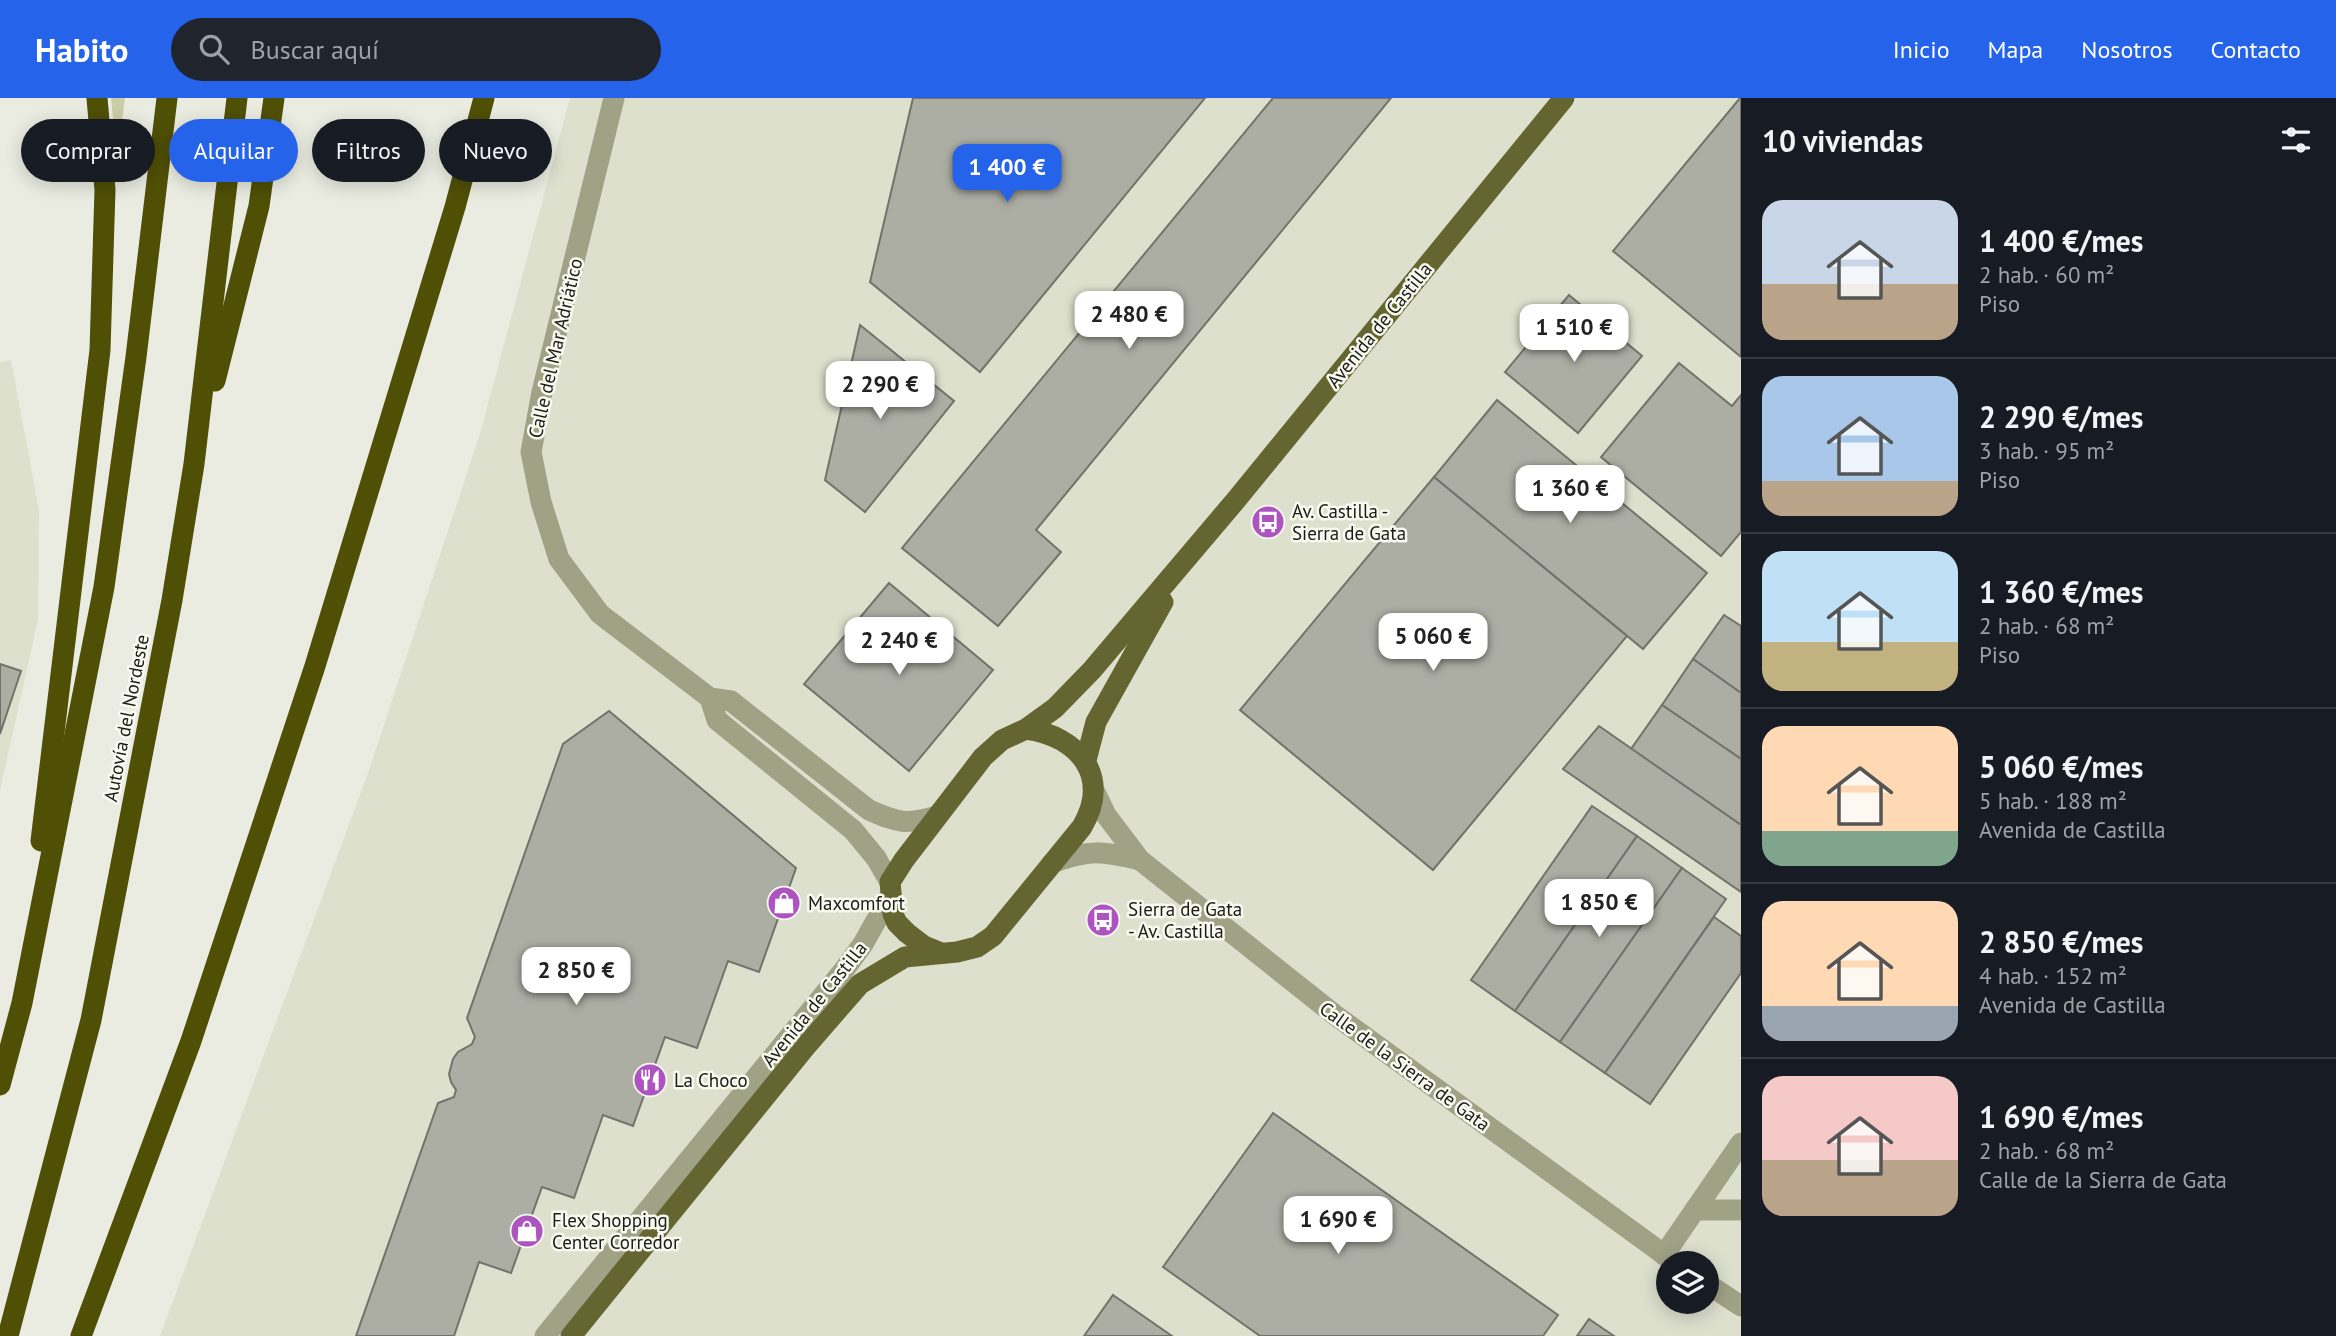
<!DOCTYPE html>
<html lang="es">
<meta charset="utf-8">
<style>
body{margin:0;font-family:"PT Sans",sans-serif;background:#20242c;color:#f1f3f6;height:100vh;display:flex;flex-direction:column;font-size:26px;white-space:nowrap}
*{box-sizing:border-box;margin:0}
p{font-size:23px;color:#9ea1a6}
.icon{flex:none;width:38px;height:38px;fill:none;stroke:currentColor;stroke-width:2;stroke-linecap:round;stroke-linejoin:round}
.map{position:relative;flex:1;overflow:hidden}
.panel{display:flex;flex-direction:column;background:#171b24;width:595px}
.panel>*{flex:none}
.top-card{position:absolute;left:21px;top:21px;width:665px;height:63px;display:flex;gap:14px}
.buttons{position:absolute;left:1656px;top:1153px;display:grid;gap:14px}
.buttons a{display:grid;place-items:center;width:63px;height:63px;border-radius:50%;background:#171b24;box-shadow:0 4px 18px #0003;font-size:35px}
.price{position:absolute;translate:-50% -60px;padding:0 16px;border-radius:14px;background:#fff;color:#222;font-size:23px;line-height:46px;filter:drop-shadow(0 2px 4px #0008)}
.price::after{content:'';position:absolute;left:50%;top:42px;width:21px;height:16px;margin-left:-10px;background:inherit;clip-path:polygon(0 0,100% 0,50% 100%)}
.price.current{background:#2563eb;color:#fff}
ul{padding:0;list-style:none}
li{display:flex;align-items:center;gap:21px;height:175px;padding:0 21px}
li+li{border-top:2px solid #363941}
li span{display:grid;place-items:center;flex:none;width:196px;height:140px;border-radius:21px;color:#555}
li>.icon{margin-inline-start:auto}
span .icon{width:84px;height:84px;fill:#fffc;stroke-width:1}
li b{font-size:30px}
h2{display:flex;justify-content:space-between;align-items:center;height:84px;padding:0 21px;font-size:30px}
.tag{padding:0 24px;border-radius:32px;background:#171b24;box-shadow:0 4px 18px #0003;font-size:24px;line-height:63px}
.tag.current{background:#2563eb;color:#fff}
header{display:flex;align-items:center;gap:42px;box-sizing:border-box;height:98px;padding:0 35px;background:#2563eb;color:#fff}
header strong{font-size:33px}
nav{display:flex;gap:38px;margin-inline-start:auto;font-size:24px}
.search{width:490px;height:63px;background:#20242c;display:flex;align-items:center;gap:18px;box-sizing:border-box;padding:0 24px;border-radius:38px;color:#9ea1a6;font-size:26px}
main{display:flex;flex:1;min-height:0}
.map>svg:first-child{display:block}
.built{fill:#dee0ce;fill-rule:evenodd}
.green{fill:#cbcda6}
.building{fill:#acada3;stroke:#72736a;stroke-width:2}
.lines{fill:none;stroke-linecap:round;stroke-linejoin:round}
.minor{stroke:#a0a286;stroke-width:21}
.major{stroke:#646530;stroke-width:21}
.highway{stroke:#4f4f06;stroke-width:21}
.labels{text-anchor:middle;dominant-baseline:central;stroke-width:5;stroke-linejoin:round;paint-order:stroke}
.street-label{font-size:19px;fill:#1a1a17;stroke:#f8f9ef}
.poi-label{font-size:19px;fill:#1a1a17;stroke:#f8f9ef;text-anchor:start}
</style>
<header>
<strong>Habito</strong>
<div class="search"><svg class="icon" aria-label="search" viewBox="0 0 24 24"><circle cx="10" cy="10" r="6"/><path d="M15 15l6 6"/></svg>Buscar aquí</div>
<nav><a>Inicio</a><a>Mapa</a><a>Nosotros</a><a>Contacto</a></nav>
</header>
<main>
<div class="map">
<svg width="1741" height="1238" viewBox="0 0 1741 1238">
<rect width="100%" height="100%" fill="#ebece1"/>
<g class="built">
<path d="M 570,0 L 1741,0 L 1741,1238 L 160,1238 L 368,675 L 480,336 ZM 1668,1166 L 1706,1166 L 1706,1204 L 1668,1204 Z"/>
<polygon points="11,262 39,412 38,522 0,693 0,264"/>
</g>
<polygon class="green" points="111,0 125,0 117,59"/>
<g class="building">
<polygon points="913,0 1205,0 980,274 870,184"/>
<polygon points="1273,0 1391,0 1036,432 1061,454 998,528 902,450"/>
<polygon points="1740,0 1741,0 1741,259 1613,153"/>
<polygon points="1569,197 1642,258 1578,335 1505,274"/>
<polygon points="860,227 954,303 865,414 825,382"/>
<polygon points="1679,265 1732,308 1741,297 1741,434 1721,458 1601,359"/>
<polygon points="1497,302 1707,475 1643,551 1434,379"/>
<polygon points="1434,379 1627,538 1433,772 1240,612"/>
<polygon points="889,485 993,572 909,673 804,586"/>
<polygon points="1724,517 1741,528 1741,595 1693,561"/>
<polygon points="1693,561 1741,595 1741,661 1662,607"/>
<polygon points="0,566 21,573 0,636"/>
<polygon points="1662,607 1741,661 1741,727 1631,651"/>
<polygon points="609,613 796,770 759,874 728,863 697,950 665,939 633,1028 603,1017 574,1100 542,1089 511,1175 479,1164 454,1238 356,1238 438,1005 454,999 456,992 451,984 449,976 453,961 458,954 472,946 475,939 467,920 563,646"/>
<polygon points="1599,628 1741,727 1741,794 1563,671"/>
<polygon points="1592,708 1637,738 1515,913 1471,882"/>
<polygon points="1637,738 1682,770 1560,944 1515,913"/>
<polygon points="1682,770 1726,801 1605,975 1560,944"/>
<polygon points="1714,819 1741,838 1741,875 1650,1006 1605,975"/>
<polygon points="1273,1015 1558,1217 1543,1238 1260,1238 1163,1169"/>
<polygon points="1113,1197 1172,1238 1084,1238"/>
<polygon points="1589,1221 1614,1238 1577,1238"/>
</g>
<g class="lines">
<g class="minor">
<path d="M 614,0 L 542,294 L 531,354 L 541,404 L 559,461 L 600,516 L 710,600 L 731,603 L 869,712 C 899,725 905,727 937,718"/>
<polyline points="710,600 717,622 853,732 876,760 890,784"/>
<polyline points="1093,690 1106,717 1140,762 1335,917 1677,1166"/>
<path d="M 1052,765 C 1090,751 1101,753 1140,762"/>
<polyline points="1695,1112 1741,1112"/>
<polyline points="1664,1157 1741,1045"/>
<polyline points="1706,1185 1741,1208"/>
<polyline points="545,1238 844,872 863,846 890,798"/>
</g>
<g class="major">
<polyline points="1086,662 1096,624 1163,504"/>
<polyline points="941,855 924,848 907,835 897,825 893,816 890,784 904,762 983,659 1002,642 1026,631 1055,610 1092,572 1236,402 1564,0"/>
<path d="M 571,1238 L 807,947 L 860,886 L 905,859 L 957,854 L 977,849 L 993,838 L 1082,729 C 1112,678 1078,638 1026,631"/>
</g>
<g class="highway">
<polyline points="215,283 259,108 274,0"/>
<polyline points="41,743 100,252 105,92 97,0"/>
<polyline points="0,987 22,905 104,489 136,259 167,0"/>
<polyline points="8,1238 91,922 172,502 194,366 237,0"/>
<polyline points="81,1238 191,943 315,568 455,109 484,0"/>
</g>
</g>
<defs>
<symbol id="bus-disc" viewBox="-11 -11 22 22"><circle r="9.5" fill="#ad54c1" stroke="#f8f9ef"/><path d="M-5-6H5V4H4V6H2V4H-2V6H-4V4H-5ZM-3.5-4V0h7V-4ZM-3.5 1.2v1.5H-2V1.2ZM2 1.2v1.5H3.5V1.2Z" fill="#fff"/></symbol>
<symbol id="shop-disc" viewBox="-11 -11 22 22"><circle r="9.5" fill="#ad54c1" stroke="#f8f9ef"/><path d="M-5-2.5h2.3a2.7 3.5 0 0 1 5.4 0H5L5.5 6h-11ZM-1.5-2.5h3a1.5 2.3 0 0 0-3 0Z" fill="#fff"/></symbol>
<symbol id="restaurant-disc" viewBox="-11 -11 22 22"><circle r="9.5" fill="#ad54c1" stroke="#f8f9ef"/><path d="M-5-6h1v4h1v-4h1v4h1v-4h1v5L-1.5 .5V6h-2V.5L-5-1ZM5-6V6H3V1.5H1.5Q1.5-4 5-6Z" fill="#fff"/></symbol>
</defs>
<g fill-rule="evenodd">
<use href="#bus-disc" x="1249" y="405" width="38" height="38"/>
<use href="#shop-disc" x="765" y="786" width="38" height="38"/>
<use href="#bus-disc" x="1084" y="803" width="38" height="38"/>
<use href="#restaurant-disc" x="631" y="963" width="38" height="38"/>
<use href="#shop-disc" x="508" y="1114" width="38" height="38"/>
</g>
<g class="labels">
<g class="street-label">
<text transform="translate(1379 227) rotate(-51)">Avenida de Castilla</text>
<text transform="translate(555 250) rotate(-77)">Calle del Mar Adriático</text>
<text transform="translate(126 620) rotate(-79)">Autovía del Nordeste</text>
<text transform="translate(814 906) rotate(-51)">Avenida de Castilla</text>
<text transform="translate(1405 968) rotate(36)">Calle de la Sierra de Gata</text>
</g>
<g class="poi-label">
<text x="1292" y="413">Av. Castilla -<tspan x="1292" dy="22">Sierra de Gata</tspan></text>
<text x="808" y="805">Maxcomfort</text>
<text x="1128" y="811">Sierra de Gata<tspan x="1128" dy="22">- Av. Castilla</tspan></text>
<text x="674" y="982">La Choco</text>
<text x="552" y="1122">Flex Shopping<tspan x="552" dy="22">Center Corredor</tspan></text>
</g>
</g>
</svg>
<div class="buttons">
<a><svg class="icon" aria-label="layers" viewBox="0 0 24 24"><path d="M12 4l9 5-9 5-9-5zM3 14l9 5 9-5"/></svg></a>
</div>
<b class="price current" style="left:1007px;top:106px">1 400 €</b>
<b class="price" style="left:1129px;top:253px">2 480 €</b>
<b class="price" style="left:1574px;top:266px">1 510 €</b>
<b class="price" style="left:880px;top:323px">2 290 €</b>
<b class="price" style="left:1570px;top:427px">1 360 €</b>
<b class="price" style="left:1433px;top:575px">5 060 €</b>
<b class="price" style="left:899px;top:579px">2 240 €</b>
<b class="price" style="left:1599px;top:841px">1 850 €</b>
<b class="price" style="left:576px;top:909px">2 850 €</b>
<b class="price" style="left:1338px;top:1158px">1 690 €</b>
<div class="top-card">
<a class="tag">Comprar</a>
<a class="tag current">Alquilar</a>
<a class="tag">Filtros</a>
<a class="tag">Nuevo</a>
</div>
</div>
<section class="panel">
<h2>10 viviendas<svg class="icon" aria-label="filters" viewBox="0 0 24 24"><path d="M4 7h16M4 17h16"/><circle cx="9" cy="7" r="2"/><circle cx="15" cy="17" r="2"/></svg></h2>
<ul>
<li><span style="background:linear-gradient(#c9d6e8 60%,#b9a48a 0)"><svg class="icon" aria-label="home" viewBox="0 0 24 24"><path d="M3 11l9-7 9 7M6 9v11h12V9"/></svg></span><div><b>1 400 €/mes</b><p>2 hab. · 60 m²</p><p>Piso</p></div></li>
<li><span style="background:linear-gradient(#a9c7e8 75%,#b9a48a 0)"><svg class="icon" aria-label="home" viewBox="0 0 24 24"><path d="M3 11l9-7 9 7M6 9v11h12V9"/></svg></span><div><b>2 290 €/mes</b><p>3 hab. · 95 m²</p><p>Piso</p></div></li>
<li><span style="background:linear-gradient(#bfe0f5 65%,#c2b280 0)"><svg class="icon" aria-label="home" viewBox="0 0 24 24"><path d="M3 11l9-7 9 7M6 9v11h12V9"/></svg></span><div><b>1 360 €/mes</b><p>2 hab. · 68 m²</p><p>Piso</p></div></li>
<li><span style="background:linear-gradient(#ffd9b3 75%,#7fa58c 0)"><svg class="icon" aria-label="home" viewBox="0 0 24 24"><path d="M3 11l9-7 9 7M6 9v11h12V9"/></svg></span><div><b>5 060 €/mes</b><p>5 hab. · 188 m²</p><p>Avenida de Castilla</p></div></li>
<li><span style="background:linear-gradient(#ffd9b3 75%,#9aa5b1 0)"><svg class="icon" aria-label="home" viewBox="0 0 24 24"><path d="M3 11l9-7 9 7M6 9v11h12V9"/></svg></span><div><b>2 850 €/mes</b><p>4 hab. · 152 m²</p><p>Avenida de Castilla</p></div></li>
<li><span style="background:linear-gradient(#f6c9c9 60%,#b9a48a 0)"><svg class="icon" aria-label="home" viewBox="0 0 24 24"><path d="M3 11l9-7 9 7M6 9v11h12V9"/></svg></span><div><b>1 690 €/mes</b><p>2 hab. · 68 m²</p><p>Calle de la Sierra de Gata</p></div></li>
</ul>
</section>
</main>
